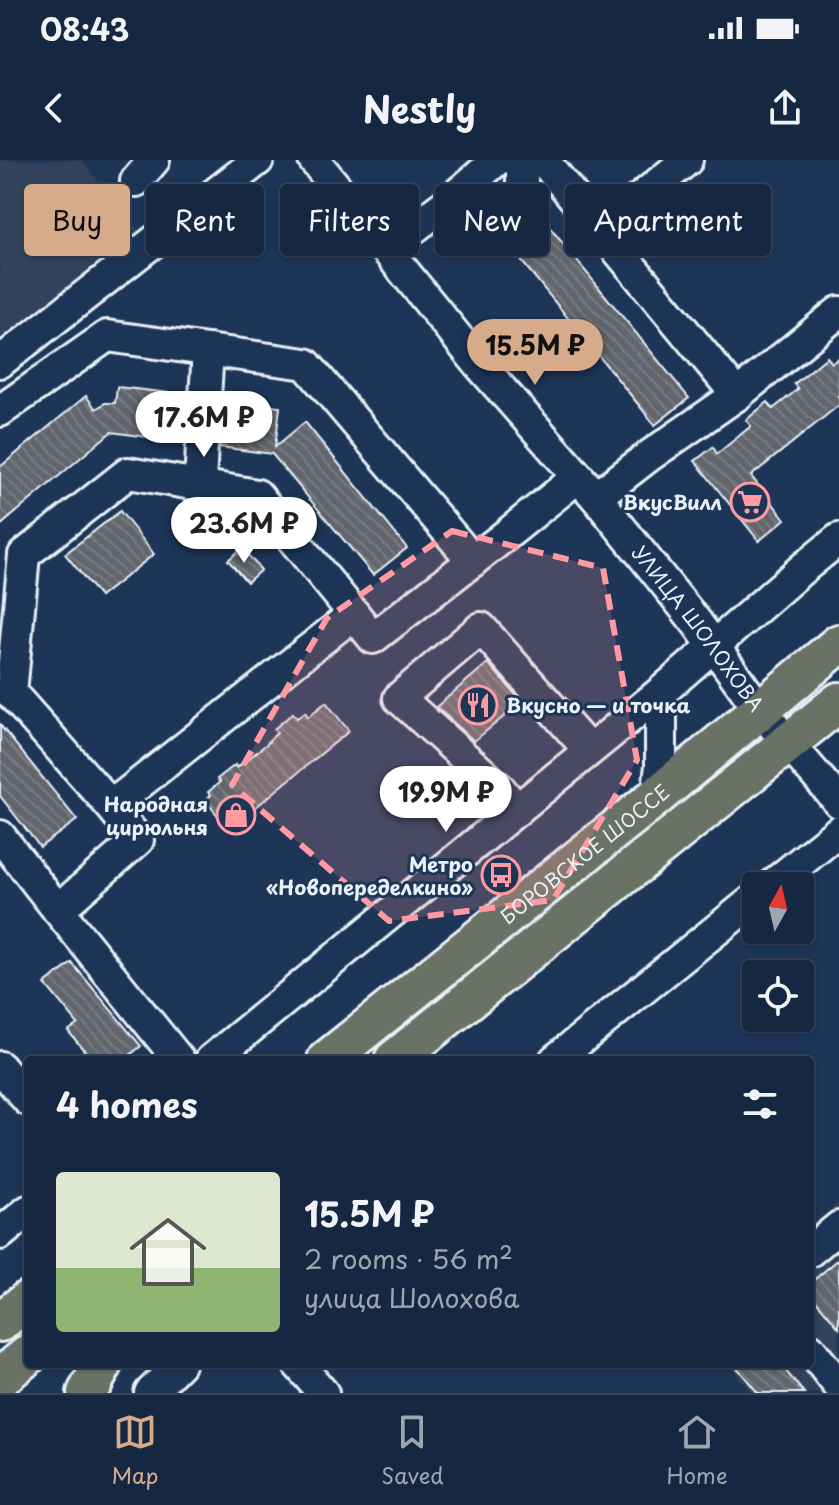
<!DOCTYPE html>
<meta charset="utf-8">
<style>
body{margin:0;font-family:"Playpen Sans",sans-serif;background:#23344c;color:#f1f3f6;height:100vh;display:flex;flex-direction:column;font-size:30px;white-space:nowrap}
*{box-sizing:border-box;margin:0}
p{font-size:26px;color:#9ea6b1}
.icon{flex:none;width:44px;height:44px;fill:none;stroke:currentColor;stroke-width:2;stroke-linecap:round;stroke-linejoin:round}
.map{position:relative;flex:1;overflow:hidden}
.side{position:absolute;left:24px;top:896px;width:790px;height:312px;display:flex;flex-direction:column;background:#162841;border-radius:8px;box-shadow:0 2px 6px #0004,0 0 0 2px #35445a}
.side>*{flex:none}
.guide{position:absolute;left:24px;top:24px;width:792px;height:72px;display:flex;gap:16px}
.needle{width:52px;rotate:8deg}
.tools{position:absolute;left:742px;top:712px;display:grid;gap:16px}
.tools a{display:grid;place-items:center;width:72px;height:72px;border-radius:8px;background:#162841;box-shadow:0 2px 6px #0004,0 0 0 2px #35445a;font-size:40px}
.price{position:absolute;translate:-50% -68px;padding:0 18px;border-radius:28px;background:#fff;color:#222;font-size:26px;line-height:52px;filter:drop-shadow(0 2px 4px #0008)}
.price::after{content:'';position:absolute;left:50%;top:48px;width:24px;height:18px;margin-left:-12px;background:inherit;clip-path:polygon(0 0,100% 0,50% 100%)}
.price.on{background:#d6ab8b;color:#111}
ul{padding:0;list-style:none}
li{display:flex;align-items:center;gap:24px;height:200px;padding:0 32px}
li span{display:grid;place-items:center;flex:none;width:224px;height:160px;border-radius:8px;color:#555}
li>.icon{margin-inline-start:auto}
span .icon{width:96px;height:96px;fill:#fffc;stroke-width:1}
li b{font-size:34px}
h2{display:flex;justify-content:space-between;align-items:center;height:96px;padding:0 32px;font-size:34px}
.tag{padding:0 28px;border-radius:8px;background:#162841;box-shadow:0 2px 6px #0004,0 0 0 2px #35445a;font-size:28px;line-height:72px}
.tag.on{background:#d6ab8b;color:#111}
.status{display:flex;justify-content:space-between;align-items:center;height:56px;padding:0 40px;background:#162841;direction:ltr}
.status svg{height:22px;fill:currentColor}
header{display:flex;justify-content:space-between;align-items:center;height:104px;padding:0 32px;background:#162841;font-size:36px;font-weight:700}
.tab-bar{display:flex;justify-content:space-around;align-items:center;height:112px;border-top:2px solid #35445a;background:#162841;font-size:22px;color:#9ea6b1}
.tab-bar a{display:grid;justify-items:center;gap:4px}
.tab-bar .on{color:#d6ab8b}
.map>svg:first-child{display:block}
.built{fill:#32435d}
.building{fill:url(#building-back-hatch);stroke:#e8f1f8;stroke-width:2}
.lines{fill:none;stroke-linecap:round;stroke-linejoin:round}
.minor-tunnel{stroke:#3b516f;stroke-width:30;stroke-dasharray:30 15;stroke-linecap:butt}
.minor-casing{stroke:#e8f1f8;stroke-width:36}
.major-casing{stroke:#e8f1f8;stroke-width:44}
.minor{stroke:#1d3557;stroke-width:30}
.major{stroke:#6b7165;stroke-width:38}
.marked{fill:#ff9aa2;fill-opacity:0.2;stroke:#ff9aa2;stroke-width:6;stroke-dasharray:16 10;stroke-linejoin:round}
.labels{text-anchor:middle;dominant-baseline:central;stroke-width:6;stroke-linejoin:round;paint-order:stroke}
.poi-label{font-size:20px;font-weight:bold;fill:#e8f1f8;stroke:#1d3557;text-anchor:end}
.street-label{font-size:20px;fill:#e8f1f8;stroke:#1d3557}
</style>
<div class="status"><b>08:43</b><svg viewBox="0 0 49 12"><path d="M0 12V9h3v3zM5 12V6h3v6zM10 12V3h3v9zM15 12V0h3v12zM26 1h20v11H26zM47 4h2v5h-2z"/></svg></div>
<header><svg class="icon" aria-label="back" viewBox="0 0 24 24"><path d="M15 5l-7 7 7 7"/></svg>Nestly<svg class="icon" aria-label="share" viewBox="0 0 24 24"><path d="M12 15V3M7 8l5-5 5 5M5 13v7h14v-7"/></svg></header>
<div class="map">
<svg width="839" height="1233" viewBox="0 0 839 1233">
<defs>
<pattern id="building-back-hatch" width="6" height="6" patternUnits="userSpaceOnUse" patternTransform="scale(2)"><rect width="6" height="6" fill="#62656c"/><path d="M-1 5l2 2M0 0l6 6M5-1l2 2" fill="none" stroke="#787c82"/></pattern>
</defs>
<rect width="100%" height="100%" fill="#1d3557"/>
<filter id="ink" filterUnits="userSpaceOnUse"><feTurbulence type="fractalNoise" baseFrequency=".0125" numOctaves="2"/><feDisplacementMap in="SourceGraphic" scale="16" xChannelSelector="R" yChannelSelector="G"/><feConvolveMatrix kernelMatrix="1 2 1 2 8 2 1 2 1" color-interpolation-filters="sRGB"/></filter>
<g filter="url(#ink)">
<g class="built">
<polygon points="0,0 81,0 142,75 0,189"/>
<polygon points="839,1043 839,1233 752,1233 729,1204 810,1204 810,1066"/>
</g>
<g class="building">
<polygon points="547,64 689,238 655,265 514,92"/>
<polygon points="827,197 832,203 839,198 839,245 751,316 785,359 759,381 695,301 713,287 717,294 751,266 746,260 768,242 773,249 798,229 794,224"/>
<polygon points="117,227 187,235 189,247 196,253 203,256 214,254 220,247 223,240 280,247 275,287 305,262 407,388 373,415 272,294 220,287 218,276 211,270 204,267 193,269 187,275 185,282 111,272 0,366 0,307 86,236 96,249 105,243 115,243"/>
<polygon points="120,351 154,394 100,437 65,394"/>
<polygon points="242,388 261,410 247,422 228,400"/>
<polygon points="488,503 522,542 474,581 436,547"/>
<polygon points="326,542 349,571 229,669 205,640 211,635 208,632 220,622 217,619 235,605 237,608 269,582 268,581 277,573 274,569 293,553 297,558 305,552 308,557"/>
<polygon points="0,565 77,660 40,687 0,636"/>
<polygon points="72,803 141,886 124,900 92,900 68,871 78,864 45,824"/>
<polygon points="839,1099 839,1168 810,1133 810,1123"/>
<polygon points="734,1204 780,1204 804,1233 758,1233"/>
</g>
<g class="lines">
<polyline class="minor-tunnel" points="202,285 205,238"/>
<defs>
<g id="minor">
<path id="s1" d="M 314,0 L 478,203 L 596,337 L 697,463 L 760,550 L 839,642"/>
<polyline points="543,0 601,70"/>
<polyline points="687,0 601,70 737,235"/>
<polyline points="136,21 154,0"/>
<polyline points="505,58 522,45 522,8 516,0"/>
<polyline points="386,89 447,43 497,0"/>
<polyline points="0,202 258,0"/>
<polyline points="205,238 208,190"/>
<polyline points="0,251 107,176 306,204 473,401"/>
<polyline points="200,325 202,285"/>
<polyline points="596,337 649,296 737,235 839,152"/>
<polyline points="657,636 661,606 661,532"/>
<polyline points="111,646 11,533 24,395 128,313 257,335 354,454"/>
<polyline points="517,650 500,629 399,538 481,468 589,590"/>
<polyline points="0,676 58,750"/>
<polyline points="771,726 839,671"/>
<polyline points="179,900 58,750 138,680 111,646 354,454 373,478 501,379 578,317"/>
<polyline points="211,900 661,532 802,409 839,379"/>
<polyline points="555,900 756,738"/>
<polyline points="0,907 28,940"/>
<polyline points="0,1074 28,1051"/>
<polyline points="810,1091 839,1067"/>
<polyline points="810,1189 839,1226"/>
<polyline points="298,1204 323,1233"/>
<polyline points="150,1233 179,1204"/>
</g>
<g id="major">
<path id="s2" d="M 327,900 L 657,636 L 839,484"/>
<polyline points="394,900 839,542"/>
<polyline points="0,1162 28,1140"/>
<polyline points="0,1218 28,1195"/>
<polyline points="87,1233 103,1204"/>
</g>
</defs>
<use href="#minor" class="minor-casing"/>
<use href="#major" class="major-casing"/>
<use href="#minor" class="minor"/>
<use href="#major" class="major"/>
</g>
</g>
<path class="marked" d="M 452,371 L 603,408 L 637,600 L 553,740 L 389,761 L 232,625 L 327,458 Z"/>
<defs>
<symbol id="supermarket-ring" viewBox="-11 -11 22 22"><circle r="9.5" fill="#1d3557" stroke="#ff9aa2" stroke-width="1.5"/><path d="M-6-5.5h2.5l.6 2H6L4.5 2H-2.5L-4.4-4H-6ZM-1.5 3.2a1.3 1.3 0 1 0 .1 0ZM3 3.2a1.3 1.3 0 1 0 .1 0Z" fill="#ff9aa2"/></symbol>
<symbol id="restaurant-ring" viewBox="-11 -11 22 22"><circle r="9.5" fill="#1d3557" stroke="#ff9aa2" stroke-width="1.5"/><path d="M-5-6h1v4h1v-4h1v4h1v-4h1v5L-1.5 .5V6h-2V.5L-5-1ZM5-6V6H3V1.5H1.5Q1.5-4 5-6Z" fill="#ff9aa2"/></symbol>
<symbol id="shop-ring" viewBox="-11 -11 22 22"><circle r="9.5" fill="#1d3557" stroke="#ff9aa2" stroke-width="1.5"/><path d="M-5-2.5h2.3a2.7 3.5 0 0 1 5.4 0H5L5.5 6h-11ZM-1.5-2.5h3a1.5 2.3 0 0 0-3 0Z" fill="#ff9aa2"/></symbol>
<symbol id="bus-ring" viewBox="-11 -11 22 22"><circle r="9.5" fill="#1d3557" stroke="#ff9aa2" stroke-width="1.5"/><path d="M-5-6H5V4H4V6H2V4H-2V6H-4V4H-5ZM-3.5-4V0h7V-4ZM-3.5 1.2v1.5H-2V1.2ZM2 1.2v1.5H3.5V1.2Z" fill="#ff9aa2"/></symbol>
</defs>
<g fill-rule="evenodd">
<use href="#supermarket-ring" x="728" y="320" width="44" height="44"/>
<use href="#restaurant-ring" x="456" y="523" width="44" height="44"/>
<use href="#shop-ring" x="214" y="633" width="44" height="44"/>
<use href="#bus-ring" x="479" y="693" width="44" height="44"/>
</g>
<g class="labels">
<g class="poi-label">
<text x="722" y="342">ВкусВилл</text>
<text x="506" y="545" text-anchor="start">Вкусно — и точка</text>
<text x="208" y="644">Народная<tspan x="208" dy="23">цирюльня</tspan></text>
<text x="473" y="704">Метро<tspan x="473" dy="23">«Новопеределкино»</tspan></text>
</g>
<g class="street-label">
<text stroke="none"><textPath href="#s1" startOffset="606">УЛИЦА ШОЛОХОВА</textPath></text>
<text stroke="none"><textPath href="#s2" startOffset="330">БОРОВСКОЕ ШОССЕ</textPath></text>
</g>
</g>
</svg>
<div class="tools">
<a><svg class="needle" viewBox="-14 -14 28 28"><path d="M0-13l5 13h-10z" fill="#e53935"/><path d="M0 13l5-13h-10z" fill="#9ea6b1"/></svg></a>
<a><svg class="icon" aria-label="locate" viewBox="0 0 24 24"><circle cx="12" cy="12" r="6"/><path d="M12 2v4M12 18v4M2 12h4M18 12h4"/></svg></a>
</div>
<b class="price on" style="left:535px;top:227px">15.5M ₽</b>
<b class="price" style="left:204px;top:299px">17.6M ₽</b>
<b class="price" style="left:244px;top:405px">23.6M ₽</b>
<b class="price" style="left:446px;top:674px">19.9M ₽</b>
<div class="guide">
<a class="tag on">Buy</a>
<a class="tag">Rent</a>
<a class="tag">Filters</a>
<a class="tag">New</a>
<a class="tag">Apartment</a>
</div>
<section class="side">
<h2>4 homes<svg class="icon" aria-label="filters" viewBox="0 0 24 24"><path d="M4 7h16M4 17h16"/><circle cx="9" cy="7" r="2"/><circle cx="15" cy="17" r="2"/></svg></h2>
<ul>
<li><span style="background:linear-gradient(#dfe7d0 60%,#8fb573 0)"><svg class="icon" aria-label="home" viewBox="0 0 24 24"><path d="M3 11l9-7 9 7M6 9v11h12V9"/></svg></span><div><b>15.5M ₽</b><p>2 rooms · 56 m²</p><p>улица Шолохова</p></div></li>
</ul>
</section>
</div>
<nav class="tab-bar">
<a class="on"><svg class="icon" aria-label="map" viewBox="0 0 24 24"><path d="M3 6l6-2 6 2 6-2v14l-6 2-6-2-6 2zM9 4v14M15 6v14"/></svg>Map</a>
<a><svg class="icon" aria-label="saved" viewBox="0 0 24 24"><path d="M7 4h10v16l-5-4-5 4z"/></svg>Saved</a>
<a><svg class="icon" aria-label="home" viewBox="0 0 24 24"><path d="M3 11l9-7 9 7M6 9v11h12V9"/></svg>Home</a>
</nav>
